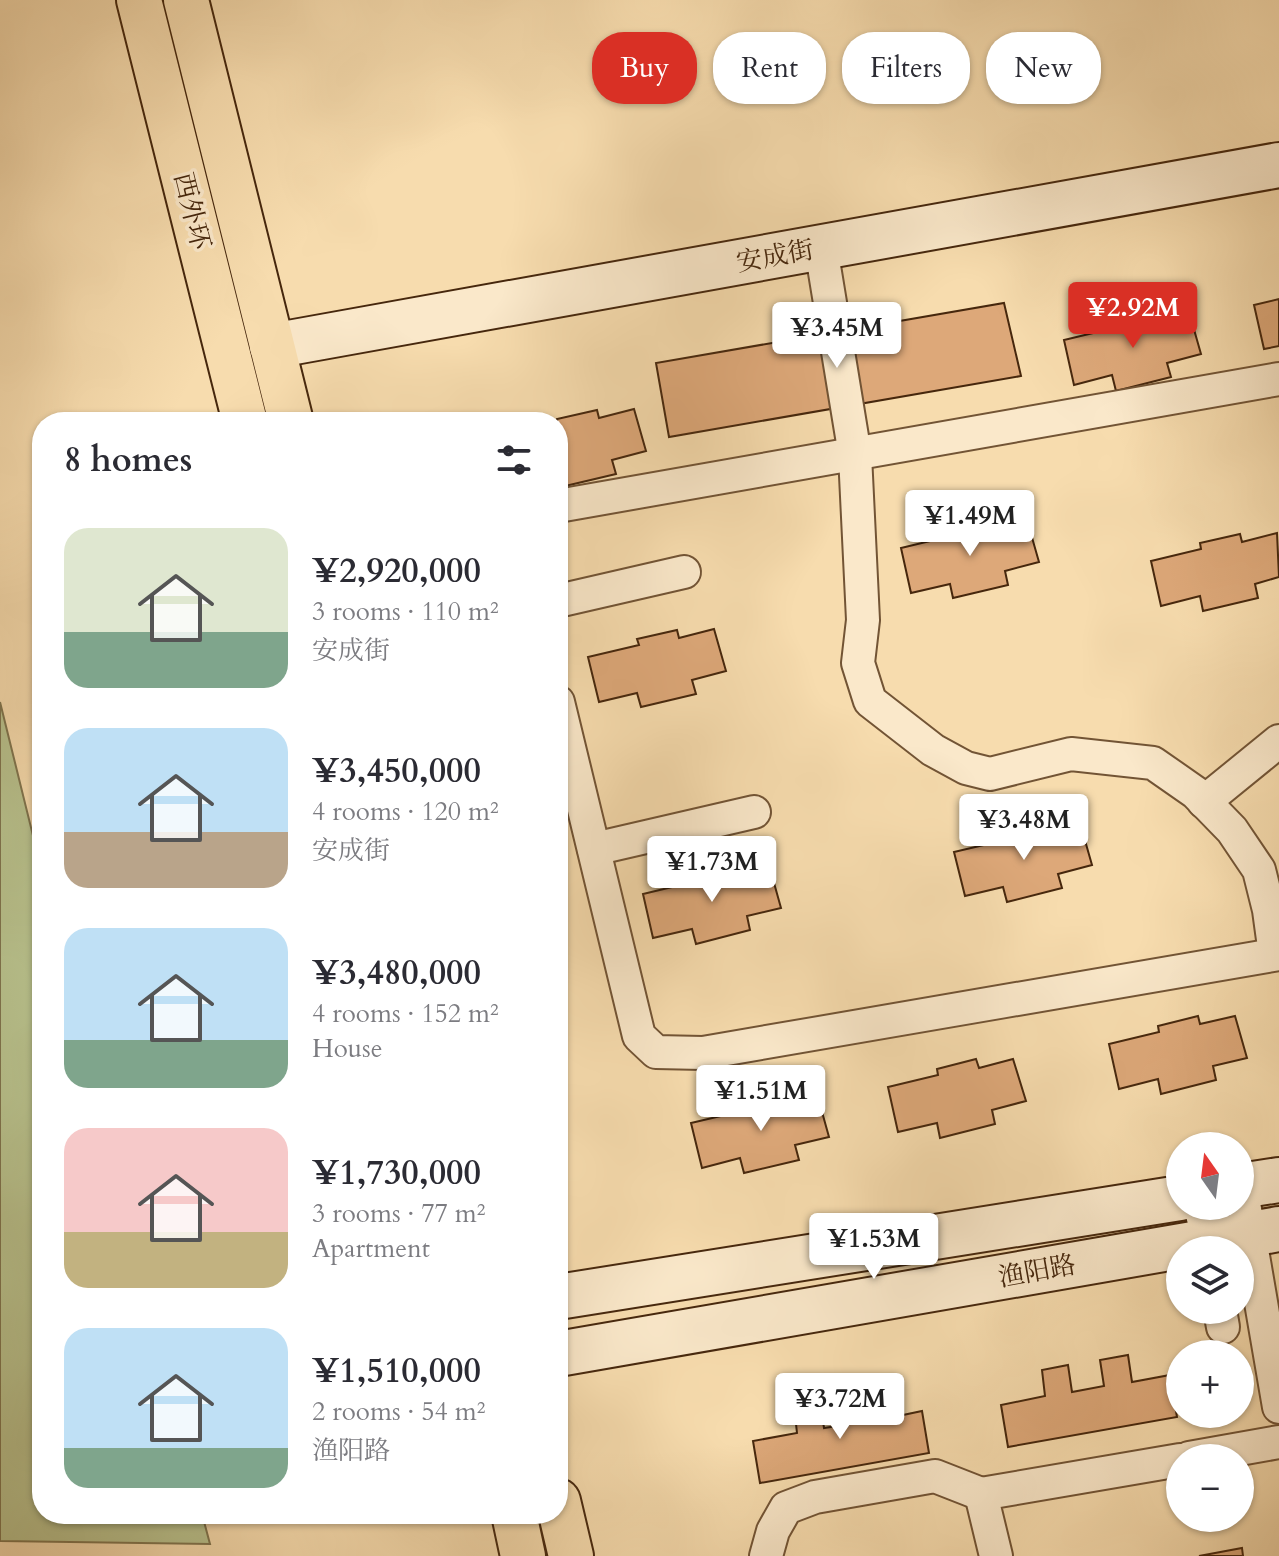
<!DOCTYPE html>
<meta charset="utf-8">
<style>
body{margin:0;font-family:Cardo,"Noto Serif SC",serif;background:#f2f2f3;color:#2b2b33;height:100vh;display:flex;flex-direction:column;font-size:30px;white-space:nowrap}
*{box-sizing:border-box;margin:0}
p{font-size:26px;color:#7c7c81}
.icon{flex:none;width:44px;height:44px;fill:none;stroke:currentColor;stroke-width:2;stroke-linecap:round;stroke-linejoin:round}
.map{position:relative;flex:1;overflow:hidden}
.drawer{position:absolute;left:32px;top:412px;width:536px;height:1112px;display:flex;flex-direction:column;background:#fff;border-radius:32px;box-shadow:0 2px 6px #0004}
.drawer>*{flex:none}
.guide{position:absolute;left:592px;top:32px;width:566px;height:72px;display:flex;gap:16px}
.needle{width:52px;rotate:346deg}
.controls{position:absolute;left:1166px;top:1132px;display:grid;gap:16px}
.controls a{display:grid;place-items:center;width:88px;height:88px;border-radius:50%;background:#fff;box-shadow:0 2px 6px #0004;font-size:40px}
.price{position:absolute;translate:-50% -68px;padding:0 18px;border-radius:8px;background:#fff;color:#222;font-size:26px;line-height:52px;filter:drop-shadow(0 2px 4px #0008)}
.price::after{content:'';position:absolute;left:50%;top:48px;width:24px;height:18px;margin-left:-12px;background:inherit;clip-path:polygon(0 0,100% 0,50% 100%)}
.price.on{background:#d93025;color:#fff}
ul{padding:0;list-style:none}
li{display:flex;align-items:center;gap:24px;height:200px;padding:0 32px}
li span{display:grid;place-items:center;flex:none;width:224px;height:160px;border-radius:24px;color:#555}
li>.icon{margin-inline-start:auto}
span .icon{width:96px;height:96px;fill:#fffc;stroke-width:1}
li b{font-size:34px}
h2{display:flex;justify-content:space-between;align-items:center;height:96px;padding:0 32px;font-size:34px}
.chip{padding:0 28px;border-radius:32px;background:#fff;box-shadow:0 2px 6px #0004;font-size:28px;line-height:72px}
.chip.on{background:#d93025;color:#fff}
.map>svg:first-child{display:block}
.green{fill:#b8c28e;stroke:#7f744e;stroke-width:2}
.building{fill:#dda879;stroke:#46270d;stroke-width:2}
.lines{fill:none;stroke-linecap:round;stroke-linejoin:round}
.street-casing{stroke:#725435;stroke-width:36}
.secondary-casing{stroke:#46270d;stroke-width:48}
.highway-casing{stroke:#46270d;stroke-width:48}
.street{stroke:#fae8ca;stroke-width:32}
.secondary{stroke:#fae8ca;stroke-width:44}
.highway{stroke:#f7dcae;stroke-width:44}
.labels{text-anchor:middle;dominant-baseline:central;stroke-width:7;stroke-linejoin:round;paint-order:stroke}
.street-label{font-size:26px;fill:#46270d;stroke:#fae8ca}
</style>
<div class="map">
<svg width="1279" height="1556" viewBox="0 0 1279 1556">
<rect width="100%" height="100%" fill="#f7dcae"/>
<filter id="stains"><feTurbulence type="fractalNoise" baseFrequency=".0025" numOctaves="4"/><feColorMatrix values="0 0 0 0 .2 0 0 0 0 .09 0 0 0 0 .02 0 0 0 .5 -.17"/></filter>
<radialGradient id="worn" r=".72"><stop offset=".6" stop-color="#630" stop-opacity="0"/><stop offset="1" stop-color="#630" stop-opacity=".3"/></radialGradient>
<polygon class="green" points="0,702 42,872 42,1514 202,1514 210,1544 0,1541"/>
<g class="building">
<polygon points="1279,299 1279,346 1264,349 1254,305"/>
<polygon points="1004,303 1021,376 669,437 656,363"/>
<polygon points="1152,312 1154,321 1189,312 1201,354 1167,363 1171,377 1116,391 1112,375 1074,385 1064,340 1114,328 1112,322"/>
<polygon points="634,409 646,451 612,460 616,474 561,487 558,476 557,419 597,410 599,418"/>
<polygon points="1027,520 1039,562 1005,571 1008,585 953,598 950,584 911,593 901,548 951,536 950,530 990,521 992,529"/>
<polygon points="1277,533 1279,577 1255,584 1258,598 1203,611 1200,596 1161,606 1151,561 1201,549 1200,543 1240,534 1242,542"/>
<polygon points="714,629 726,671 692,680 696,694 641,707 637,693 599,702 588,657 639,645 637,639 677,630 679,638"/>
<polygon points="1043,823 1045,832 1080,823 1092,865 1058,874 1062,888 1007,902 1003,887 965,896 954,852 1005,840 1003,833"/>
<polygon points="769,865 781,908 747,916 750,930 696,944 692,929 653,938 643,894 693,882 692,876 732,866 734,874"/>
<polygon points="1198,1016 1200,1024 1235,1016 1247,1058 1213,1066 1216,1080 1161,1094 1158,1079 1119,1089 1109,1044 1159,1032 1158,1026"/>
<polygon points="976,1059 979,1068 1013,1059 1026,1101 992,1110 995,1124 940,1138 937,1123 898,1132 888,1087 938,1075 937,1069"/>
<polygon points="817,1094 829,1137 795,1145 799,1160 744,1173 740,1158 702,1168 691,1123 742,1111 740,1105 780,1095 782,1103"/>
<polygon points="1128,1355 1132,1382 1170,1375 1177,1417 1008,1447 1001,1405 1045,1396 1042,1370 1068,1365 1072,1392 1104,1386 1100,1360"/>
<polygon points="880,1391 884,1419 922,1411 929,1453 760,1483 753,1441 797,1433 794,1406 820,1402 824,1428 856,1423 852,1396"/>
<polygon points="1242,1548 1243,1556 1199,1556"/>
</g>
<g class="lines">
<defs>
<g id="street">
<polyline points="821,248 855,455 863,620 858,663 870,701 933,750 966,768 990,774 1071,754 1153,763 1196,793 1232,830 1259,870 1269,910 1275,954"/>
<polyline points="558,506 1279,379"/>
<polyline points="558,601 684,572"/>
<polyline points="558,702 639,1036 656,1052 703,1053 1279,954"/>
<polyline points="1204,802 1279,741"/>
<polyline points="594,849 754,812"/>
<polyline points="1241,1186 1279,1407"/>
<polyline points="1200,1206 1211,1250"/>
<polyline points="1220,1310 1223,1327"/>
<polyline points="1189,1458 1279,1442"/>
<polyline points="766,1556 773,1531 786,1508 815,1497 935,1476 981,1494"/>
<polyline points="996,1556 981,1494 1180,1460"/>
</g>
<g id="secondary">
<polyline points="272,346 1279,165"/>
<polyline points="1240,1186 1279,1180"/>
<polyline points="558,1297 1180,1198"/>
<polyline points="558,1354 1279,1229"/>
</g>
<g id="highway">
<polyline points="139,0 245,422"/>
<polyline points="186,0 291,422"/>
<polyline points="558,1501 571,1556"/>
<polyline points="514,1514 523,1556"/>
</g>
</defs>
<use href="#street" class="street-casing"/>
<use href="#secondary" class="secondary-casing"/>
<use href="#highway" class="highway-casing"/>
<use href="#street" class="street"/>
<use href="#secondary" class="secondary"/>
<use href="#highway" class="highway"/>
</g>
<g class="labels">
<g class="street-label">
<text transform="translate(192 211) rotate(76)">西外环</text>
<text transform="translate(775 256) rotate(-10)">安成街</text>
<text transform="translate(1037 1271) rotate(-10)">渔阳路</text>
</g>
</g>
<rect width="100%" height="100%" filter="url(#stains)"/>
<rect width="100%" height="100%" fill="url(#worn)"/>
</svg>
<div class="controls">
<a><svg class="needle" viewBox="-14 -14 28 28"><path d="M0-13l5 13h-10z" fill="#e53935"/><path d="M0 13l5-13h-10z" fill="#7c7c81"/></svg></a>
<a><svg class="icon" aria-label="layers" viewBox="0 0 24 24"><path d="M12 4l9 5-9 5-9-5zM3 14l9 5 9-5"/></svg></a>
<a>+</a>
<a>−</a>
</div>
<b class="price on" style="left:1133px;top:350px">¥2.92M</b>
<b class="price" style="left:837px;top:370px">¥3.45M</b>
<b class="price" style="left:970px;top:558px">¥1.49M</b>
<b class="price" style="left:1024px;top:862px">¥3.48M</b>
<b class="price" style="left:712px;top:904px">¥1.73M</b>
<b class="price" style="left:761px;top:1133px">¥1.51M</b>
<b class="price" style="left:874px;top:1281px">¥1.53M</b>
<b class="price" style="left:840px;top:1441px">¥3.72M</b>
<div class="guide">
<a class="chip on">Buy</a>
<a class="chip">Rent</a>
<a class="chip">Filters</a>
<a class="chip">New</a>
</div>
<section class="drawer">
<h2>8 homes<svg class="icon" aria-label="filters" viewBox="0 0 24 24"><path d="M4 7h16M4 17h16"/><circle cx="9" cy="7" r="2"/><circle cx="15" cy="17" r="2"/></svg></h2>
<ul>
<li><span style="background:linear-gradient(#dfe7d0 65%,#7fa58c 0)"><svg class="icon" aria-label="home" viewBox="0 0 24 24"><path d="M3 11l9-7 9 7M6 9v11h12V9"/></svg></span><div><b>¥2,920,000</b><p>3 rooms · 110 m²</p><p>安成街</p></div></li>
<li><span style="background:linear-gradient(#bfe0f5 65%,#b9a48a 0)"><svg class="icon" aria-label="home" viewBox="0 0 24 24"><path d="M3 11l9-7 9 7M6 9v11h12V9"/></svg></span><div><b>¥3,450,000</b><p>4 rooms · 120 m²</p><p>安成街</p></div></li>
<li><span style="background:linear-gradient(#bfe0f5 70%,#7fa58c 0)"><svg class="icon" aria-label="home" viewBox="0 0 24 24"><path d="M3 11l9-7 9 7M6 9v11h12V9"/></svg></span><div><b>¥3,480,000</b><p>4 rooms · 152 m²</p><p>House</p></div></li>
<li><span style="background:linear-gradient(#f6c9c9 65%,#c2b280 0)"><svg class="icon" aria-label="home" viewBox="0 0 24 24"><path d="M3 11l9-7 9 7M6 9v11h12V9"/></svg></span><div><b>¥1,730,000</b><p>3 rooms · 77 m²</p><p>Apartment</p></div></li>
<li><span style="background:linear-gradient(#bfe0f5 75%,#7fa58c 0)"><svg class="icon" aria-label="home" viewBox="0 0 24 24"><path d="M3 11l9-7 9 7M6 9v11h12V9"/></svg></span><div><b>¥1,510,000</b><p>2 rooms · 54 m²</p><p>渔阳路</p></div></li>
</ul>
</section>
</div>
